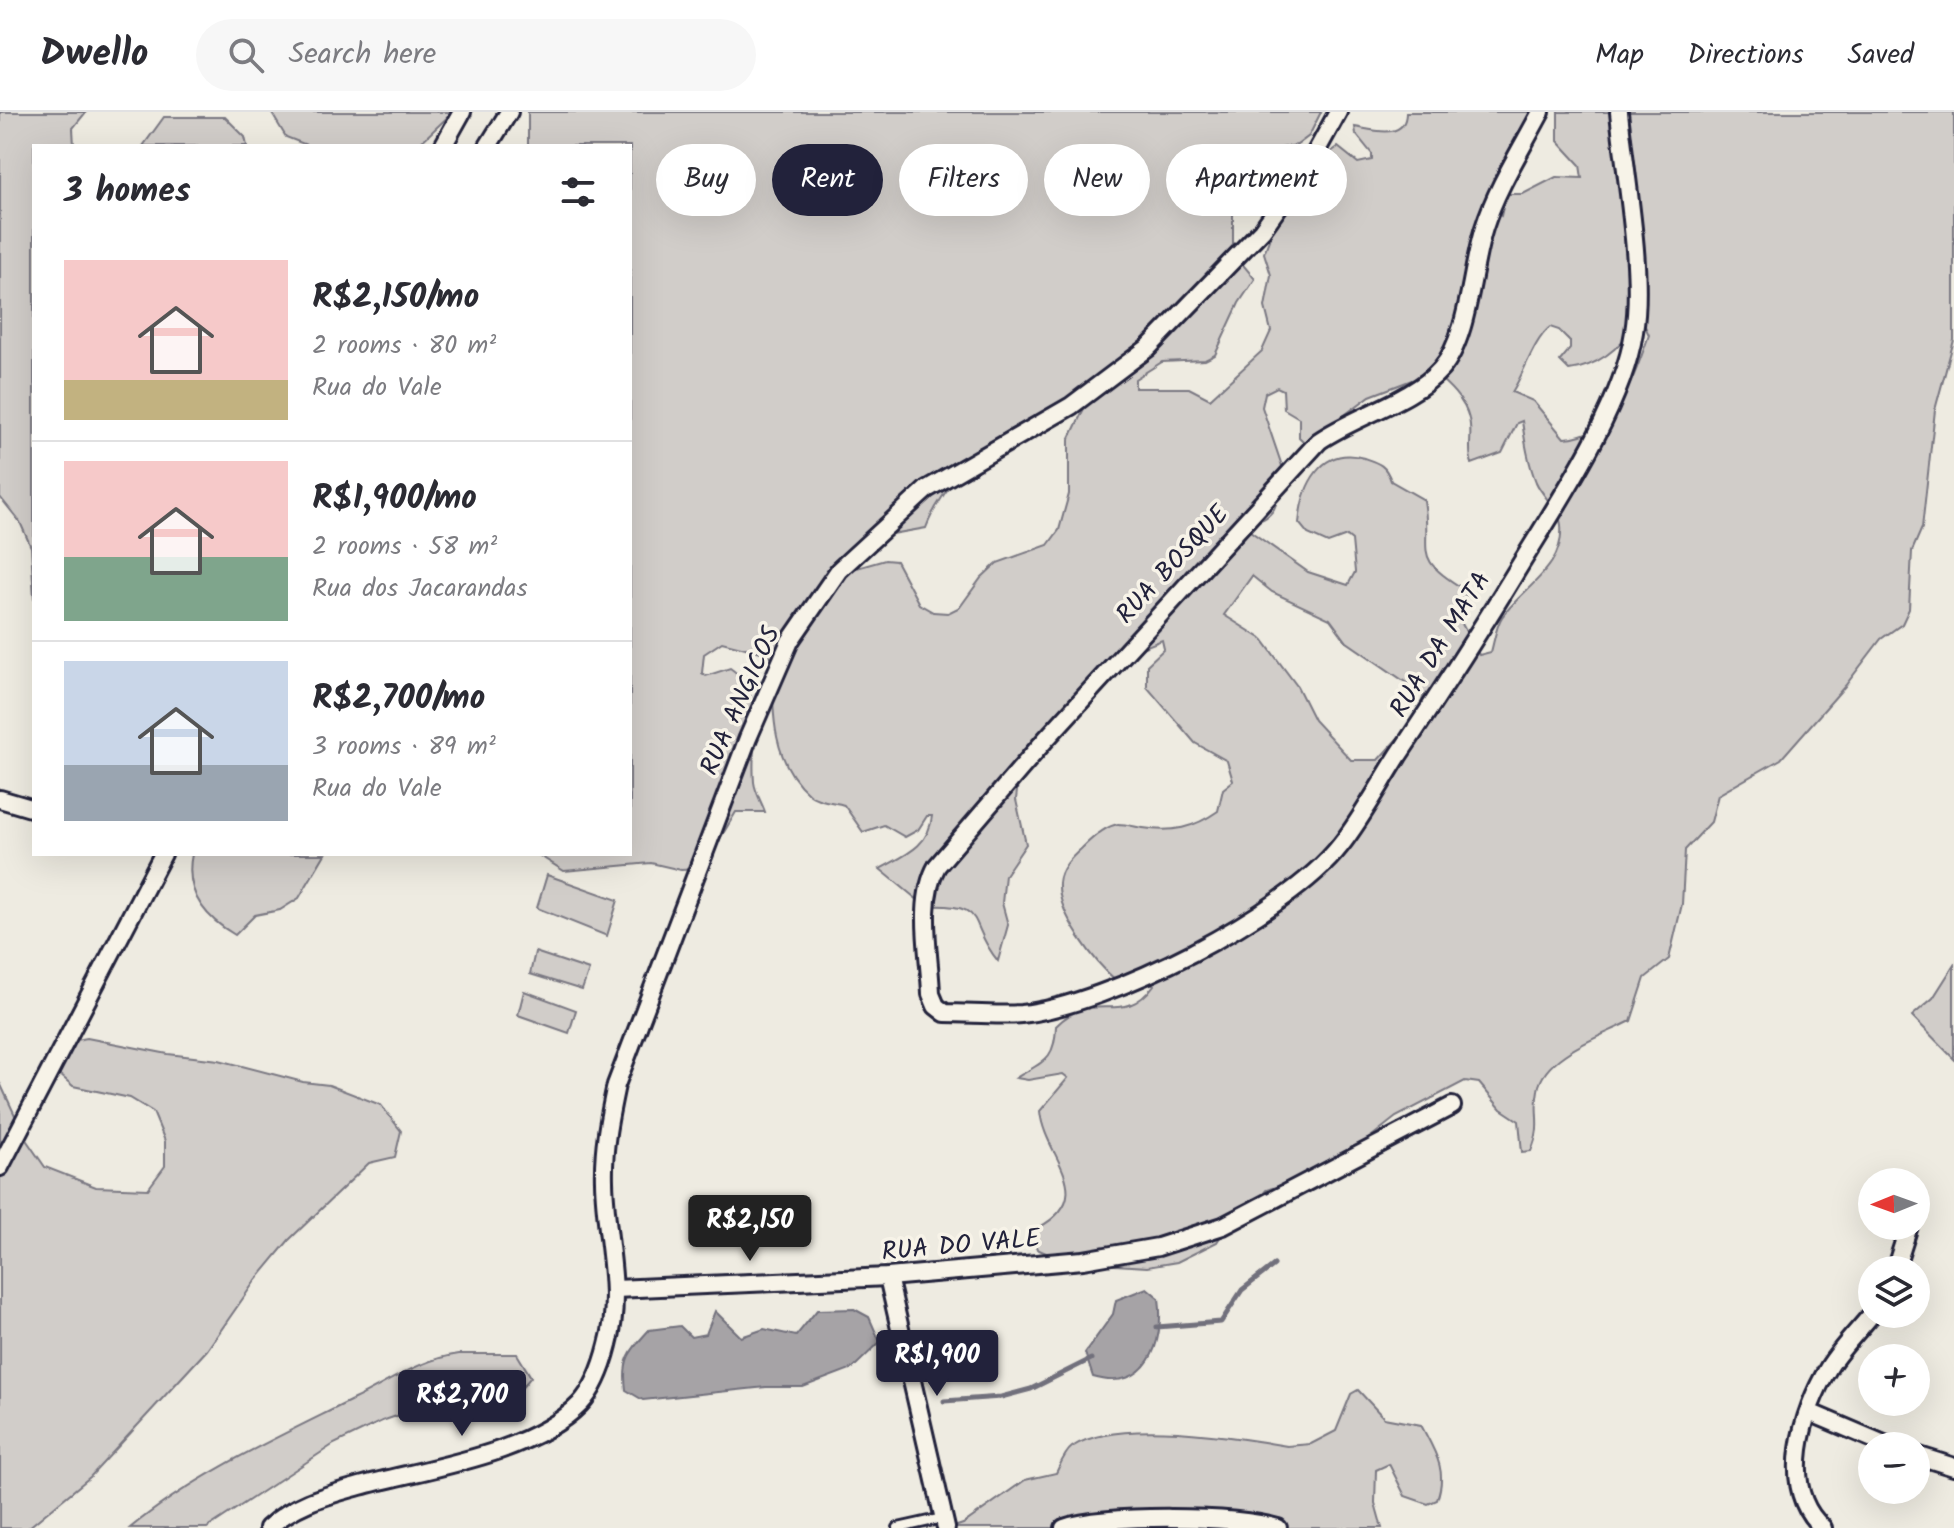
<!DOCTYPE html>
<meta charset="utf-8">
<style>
body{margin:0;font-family:Kalam,sans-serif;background:#f7f7f7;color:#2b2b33;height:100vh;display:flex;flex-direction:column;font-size:30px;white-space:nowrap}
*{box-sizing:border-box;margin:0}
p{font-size:26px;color:#7c7c81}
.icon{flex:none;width:44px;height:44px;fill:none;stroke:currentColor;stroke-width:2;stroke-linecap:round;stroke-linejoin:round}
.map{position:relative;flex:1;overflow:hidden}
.details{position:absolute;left:32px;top:32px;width:600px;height:712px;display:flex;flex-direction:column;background:#fff;border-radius:0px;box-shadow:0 8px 32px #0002}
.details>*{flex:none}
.hud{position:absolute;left:656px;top:32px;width:760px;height:72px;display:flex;gap:16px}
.needle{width:52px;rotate:269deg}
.controls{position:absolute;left:1858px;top:1056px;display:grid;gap:16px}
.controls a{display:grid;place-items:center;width:72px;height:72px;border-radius:50%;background:#fff;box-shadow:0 8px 32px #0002;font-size:40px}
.price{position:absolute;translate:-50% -68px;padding:0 18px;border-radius:8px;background:#22223b;color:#fff;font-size:26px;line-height:52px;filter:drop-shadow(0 2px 4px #0008)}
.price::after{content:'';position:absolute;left:50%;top:48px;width:24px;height:18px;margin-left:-12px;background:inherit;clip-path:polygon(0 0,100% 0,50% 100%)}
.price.on{background:#222;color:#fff}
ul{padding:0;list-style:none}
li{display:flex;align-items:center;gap:24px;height:200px;padding:0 32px}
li+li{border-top:2px solid #e1e1e2}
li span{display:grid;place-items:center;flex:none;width:224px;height:160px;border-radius:0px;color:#555}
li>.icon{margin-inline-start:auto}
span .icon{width:96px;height:96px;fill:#fffc;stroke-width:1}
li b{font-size:34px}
h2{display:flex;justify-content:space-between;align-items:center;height:96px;padding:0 32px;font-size:34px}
.chip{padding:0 28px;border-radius:36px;background:#fff;box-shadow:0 8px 32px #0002;font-size:28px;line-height:72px}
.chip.on{background:#22223b;color:#fff}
header{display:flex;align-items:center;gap:48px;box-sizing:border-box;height:112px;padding:0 40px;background:#fff;border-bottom:2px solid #e1e1e2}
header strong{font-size:38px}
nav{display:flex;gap:44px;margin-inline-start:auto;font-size:28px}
.search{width:560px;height:72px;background:#f7f7f7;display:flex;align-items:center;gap:20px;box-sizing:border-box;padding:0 28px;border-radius:44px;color:#7c7c81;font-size:30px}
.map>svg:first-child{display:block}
.green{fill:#d1cdc9;stroke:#7a7882;stroke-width:2;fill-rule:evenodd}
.water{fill:#a6a3a6;stroke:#716f7b;stroke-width:2}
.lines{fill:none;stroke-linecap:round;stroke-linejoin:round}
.stream{stroke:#716f7b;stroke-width:5}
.lane-casing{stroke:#22223b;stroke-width:14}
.street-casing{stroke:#22223b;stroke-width:22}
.lane{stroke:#f7f3e8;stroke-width:8}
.street{stroke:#f7f3e8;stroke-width:16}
.labels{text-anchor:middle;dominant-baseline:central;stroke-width:7;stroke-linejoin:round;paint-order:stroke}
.street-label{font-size:26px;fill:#22223b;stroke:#f7f3e8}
</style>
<header>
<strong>Dwello</strong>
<div class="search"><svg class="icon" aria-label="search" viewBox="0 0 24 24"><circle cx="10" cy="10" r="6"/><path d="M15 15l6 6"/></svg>Search here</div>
<nav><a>Map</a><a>Directions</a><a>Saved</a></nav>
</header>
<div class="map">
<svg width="1954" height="1416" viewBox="0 0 1954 1416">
<rect width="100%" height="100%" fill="#eeebe1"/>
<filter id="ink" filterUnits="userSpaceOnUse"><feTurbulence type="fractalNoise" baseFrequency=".0125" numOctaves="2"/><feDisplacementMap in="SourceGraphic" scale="16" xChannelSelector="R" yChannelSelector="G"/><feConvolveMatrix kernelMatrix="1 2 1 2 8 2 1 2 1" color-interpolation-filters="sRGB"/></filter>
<g filter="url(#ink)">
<g class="green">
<polygon points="0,0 86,0 73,16 74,34 34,34 34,487 31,435 20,410 0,385"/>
<polygon points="271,0 453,0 417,34 309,34 286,25"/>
<path d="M 528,0 L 1321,0 L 1309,24 L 1297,33 L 1281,36 L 1237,79 L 1233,96 L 1233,141 L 1255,167 L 1239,191 L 1215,243 L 1205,248 L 1162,250 L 1135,267 L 1135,276 L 1189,276 L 1210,287 L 1262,239 L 1271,219 L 1265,195 L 1271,163 L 1264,141 L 1288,78 L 1305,58 L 1338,35 L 1358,51 L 1372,48 L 1372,42 L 1356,22 L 1355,15 C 1373,18 1406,29 1406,0 L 1530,0 L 1505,56 L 1490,76 L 1494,87 L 1493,99 L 1501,104 L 1506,82 L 1523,82 L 1556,65 L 1582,66 L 1580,53 L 1558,29 L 1558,0 L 1954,0 L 1954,228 L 1935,298 L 1922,416 L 1912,439 L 1909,497 L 1902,512 L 1881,527 L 1845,574 L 1781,647 L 1718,683 L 1711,710 L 1685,738 L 1682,792 L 1669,847 L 1645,866 L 1631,909 C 1603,924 1544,942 1538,978 C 1533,1003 1543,1011 1531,1039 L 1522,1040 L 1519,1009 L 1501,997 L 1479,971 L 1465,969 L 1396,1005 L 1348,1043 L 1297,1068 L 1266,1078 L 1252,1096 L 1228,1113 L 1217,1130 L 1177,1150 L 1147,1155 L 1066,1150 L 1037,1137 L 1034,1128 L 1038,1116 C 1101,1082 1044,1045 1040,999 L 1068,966 L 1063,962 L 1028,968 L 1016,966 C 1043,949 1055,949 1056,914 C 1094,875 1122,917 1154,873 L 1147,868 L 1118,870 C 1096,852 1057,802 1059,771 C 1060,756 1072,745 1082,736 C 1091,727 1106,714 1118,712 C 1126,712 1136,715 1143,716 C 1172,721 1194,716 1218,699 L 1223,677 L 1233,669 L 1227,649 L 1195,631 L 1147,575 L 1147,553 L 1164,537 L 1162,528 L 1139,537 L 1091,582 L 1056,602 L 1038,648 L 1018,669 L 1016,688 L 1026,732 L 1005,763 L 1002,791 L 1008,813 L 998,849 C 966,811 991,791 925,794 L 880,757 C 905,743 929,735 932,704 L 927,704 L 918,718 L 905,725 L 884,713 L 863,720 L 844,693 C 834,690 816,689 809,682 C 769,647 773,595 773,547 L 765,541 L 722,530 L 704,542 L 702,561 L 706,564 L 730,556 C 767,581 750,631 754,670 C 755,680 762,691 765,700 L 736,700 L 706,750 L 698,757 L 681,758 L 651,751 L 564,759 L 537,742 L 630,742 L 630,34 L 528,34 ZM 1637,210 L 1644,212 L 1649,223 C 1634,265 1616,324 1564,326 L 1533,289 L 1512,280 C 1524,262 1533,229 1550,215 L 1559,218 L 1570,229 L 1570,237 L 1560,249 L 1569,258 C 1600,254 1621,235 1637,210 ZM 1433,260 C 1447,272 1465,288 1469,307 C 1473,322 1467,337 1472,352 L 1502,341 L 1517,311 L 1522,309 C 1525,330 1528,350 1536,370 C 1542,384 1559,397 1561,413 C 1565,456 1523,475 1502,505 C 1496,514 1494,530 1491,540 L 1479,543 L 1461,510 L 1466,485 L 1464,477 C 1409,444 1433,441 1424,388 L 1391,369 C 1386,353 1379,351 1364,346 C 1321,333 1302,374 1299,411 L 1308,422 L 1328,431 L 1347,424 L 1352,428 L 1355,460 L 1348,473 L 1308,460 L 1243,414 C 1257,409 1271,408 1276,392 L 1270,384 L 1283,357 L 1262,295 L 1265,281 L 1277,275 L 1283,278 L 1284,297 L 1299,306 L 1299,325 L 1306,332 L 1370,284 ZM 1088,288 L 1069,328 L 1069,382 L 1059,418 L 1048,433 L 997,451 L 981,466 L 960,495 L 948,501 L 933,500 L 919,492 L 896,449 L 885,448 L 857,456 L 881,424 L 926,416 C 940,379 981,332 1017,314 C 1038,303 1065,295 1088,288 ZM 1252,464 L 1272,480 L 1330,507 L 1347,530 L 1424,583 L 1415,607 L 1378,648 L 1351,648 L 1314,608 L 1297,574 L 1262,527 L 1224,503 Z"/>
<polygon points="164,5 225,5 245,25 247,34 143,34"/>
<path d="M 192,742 L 325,742 L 299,786 L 280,798 L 255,803 L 235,823 C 204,805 184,780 192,742 Z"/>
<polygon points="547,763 618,788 607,824 537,796"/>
<polygon points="535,840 589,858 582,878 530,862"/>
<polygon points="1954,853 1954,947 1912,904 1933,886"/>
<polygon points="524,879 576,898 569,921 518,903"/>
<polygon points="87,926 168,942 219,948 303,970 329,973 381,993 401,1019 395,1045 369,1051 289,1128 255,1169 207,1238 90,1365 28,1416 0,1416 0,971 27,1029 45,1055 96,1075 148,1077 165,1054 165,1029 153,1000 130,986 73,974 53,957 61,931"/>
<path d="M 459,1242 L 517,1242 L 531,1265 L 514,1285 L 488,1291 L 463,1291 L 437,1300 L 408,1300 L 382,1309 L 334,1332 L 207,1416 L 130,1416 C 196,1362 278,1325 354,1287 C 389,1270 420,1247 459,1242 Z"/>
<path d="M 1358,1278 L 1384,1306 L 1421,1313 C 1435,1340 1448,1358 1437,1388 L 1428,1392 L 1405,1384 L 1389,1352 L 1376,1358 L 1375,1391 L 1382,1416 L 951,1416 L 963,1412 L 1025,1368 L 1056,1361 C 1060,1353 1065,1340 1072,1335 C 1115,1306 1236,1325 1287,1334 L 1311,1332 L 1336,1319 L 1351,1282 Z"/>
</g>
<g class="water">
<path d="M 1147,1176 L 1159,1186 C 1165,1231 1147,1281 1093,1265 L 1085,1241 L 1113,1202 L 1116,1188 Z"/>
<path d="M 854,1197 L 869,1205 L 880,1230 L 853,1256 L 803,1275 L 766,1275 L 643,1288 L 626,1278 C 622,1247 629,1240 649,1218 L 680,1214 L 691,1225 L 706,1222 L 715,1199 L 741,1225 L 764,1217 L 796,1224 L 817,1198 Z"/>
</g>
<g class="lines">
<g class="stream">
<polyline points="1157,1215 1221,1210 1242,1178 1274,1153"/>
<polyline points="944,1289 1001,1285 1031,1277 1091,1247"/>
</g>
<defs>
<polyline id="lane" points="898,1416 943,1406"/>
<g id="street">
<path d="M 1541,0 C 1521,38 1497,75 1484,116 C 1471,156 1469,225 1441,257 C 1413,289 1355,304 1319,329 L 1046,627 L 937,754 C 917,789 930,844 931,882 L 936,894 L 945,901 C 970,901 996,904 1021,902 C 1108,893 1286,803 1340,734 C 1362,706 1379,674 1398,644 C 1438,584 1477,524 1514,463 C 1555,395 1622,298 1634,220 C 1644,160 1625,63 1619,0"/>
<polyline points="443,34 462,0"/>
<polyline points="488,34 509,0"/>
<polyline points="0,687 34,697"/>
<polyline points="0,1055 163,742"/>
<polyline points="1916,1093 1917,1088"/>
<polyline points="1895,1158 1909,1114"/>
<polyline points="888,1165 946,1416"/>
<polyline points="615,1177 888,1165 1083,1148 1158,1135 1223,1114 1452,994"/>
<polyline points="1809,1300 1889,1334"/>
<polyline points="1916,1343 1954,1355"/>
<path d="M 268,1416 C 295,1391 325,1384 360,1374 C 427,1356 530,1343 580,1292 C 594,1277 603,1253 608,1233 C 623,1179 605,1124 604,1069 C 603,1036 609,1006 616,973 L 748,626 L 790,529 L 839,458 L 927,377 L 1071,294 L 1148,236 L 1262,118 L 1311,49 L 1338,0"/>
<path d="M 1064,1416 C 1107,1402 1234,1403 1278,1416"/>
<path d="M 1823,1416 C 1778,1377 1802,1299 1829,1255 C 1841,1236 1858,1219 1872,1202"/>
</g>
</defs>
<use href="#lane" class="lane-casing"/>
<use href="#street" class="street-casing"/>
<use href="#lane" class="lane"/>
<use href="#street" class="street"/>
</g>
</g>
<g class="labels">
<g class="street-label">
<text transform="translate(1173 453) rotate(-47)">RUA BOSQUE</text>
<text transform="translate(1441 533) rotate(-58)">RUA DA MATA</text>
<text transform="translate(741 589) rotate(-66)">RUA ANGICOS</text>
<text transform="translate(961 1134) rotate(-5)">RUA DO VALE</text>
</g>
</g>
</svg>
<div class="controls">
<a><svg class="needle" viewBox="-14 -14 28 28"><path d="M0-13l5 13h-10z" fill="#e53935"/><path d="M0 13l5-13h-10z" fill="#7c7c81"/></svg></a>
<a><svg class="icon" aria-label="layers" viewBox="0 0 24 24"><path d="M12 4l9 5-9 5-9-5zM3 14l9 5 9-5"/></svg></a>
<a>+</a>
<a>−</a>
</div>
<b class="price on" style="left:750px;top:1151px">R$2,150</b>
<b class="price" style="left:937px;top:1286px">R$1,900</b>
<b class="price" style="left:462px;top:1326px">R$2,700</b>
<div class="hud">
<a class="chip">Buy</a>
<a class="chip on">Rent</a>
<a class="chip">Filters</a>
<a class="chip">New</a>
<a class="chip">Apartment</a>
</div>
<section class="details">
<h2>3 homes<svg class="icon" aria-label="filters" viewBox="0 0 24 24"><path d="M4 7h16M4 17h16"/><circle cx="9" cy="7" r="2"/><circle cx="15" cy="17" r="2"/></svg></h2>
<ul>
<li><span style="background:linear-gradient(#f6c9c9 75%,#c2b280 0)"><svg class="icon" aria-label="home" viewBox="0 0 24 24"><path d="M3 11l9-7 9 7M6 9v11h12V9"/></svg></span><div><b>R$2,150/mo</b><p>2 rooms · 80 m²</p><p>Rua do Vale</p></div></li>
<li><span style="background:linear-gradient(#f6c9c9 60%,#7fa58c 0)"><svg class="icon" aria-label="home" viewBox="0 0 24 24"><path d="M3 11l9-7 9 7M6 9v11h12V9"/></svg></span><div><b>R$1,900/mo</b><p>2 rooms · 58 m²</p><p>Rua dos Jacarandas</p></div></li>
<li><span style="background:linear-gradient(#c9d6e8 65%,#9aa5b1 0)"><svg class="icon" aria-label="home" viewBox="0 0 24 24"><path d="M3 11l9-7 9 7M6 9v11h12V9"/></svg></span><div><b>R$2,700/mo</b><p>3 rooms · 89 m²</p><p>Rua do Vale</p></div></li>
</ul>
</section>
</div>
